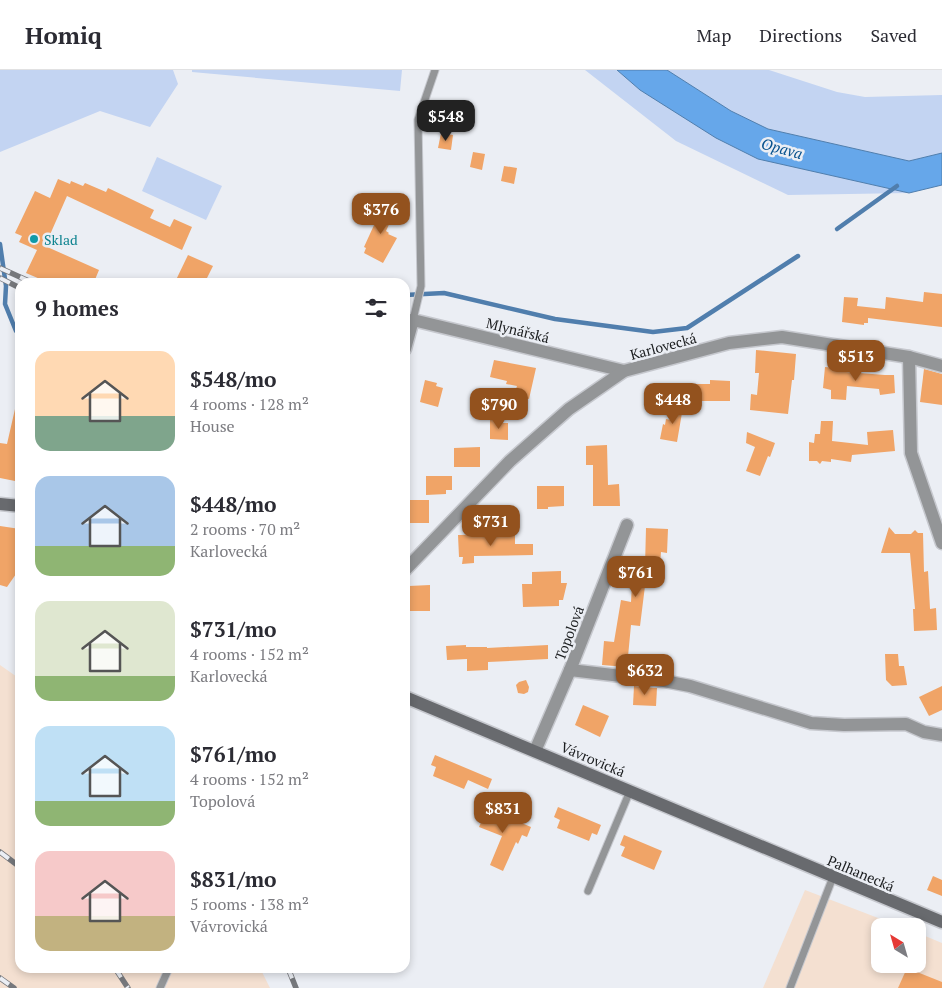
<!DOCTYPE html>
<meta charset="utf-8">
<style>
body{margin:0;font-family:"PT Serif",serif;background:#f2f2f3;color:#2b2b33;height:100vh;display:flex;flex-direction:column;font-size:19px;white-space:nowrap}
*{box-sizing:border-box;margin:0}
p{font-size:16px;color:#7c7c81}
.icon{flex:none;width:28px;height:28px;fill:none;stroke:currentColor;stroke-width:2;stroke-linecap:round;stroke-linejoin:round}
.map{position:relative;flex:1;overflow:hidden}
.drawer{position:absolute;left:15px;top:208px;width:395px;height:695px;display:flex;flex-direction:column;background:#fff;border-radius:15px;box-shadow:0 2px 8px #0003}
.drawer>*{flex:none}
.needle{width:32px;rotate:323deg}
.buttons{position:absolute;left:871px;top:848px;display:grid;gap:10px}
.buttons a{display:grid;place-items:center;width:55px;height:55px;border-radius:10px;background:#fff;box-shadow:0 2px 8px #0003;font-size:25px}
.price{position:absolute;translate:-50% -42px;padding:0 11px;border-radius:10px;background:#93521e;color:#fff;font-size:16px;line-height:32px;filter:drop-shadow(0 1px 2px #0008)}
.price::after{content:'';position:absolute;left:50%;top:30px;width:15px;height:11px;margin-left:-8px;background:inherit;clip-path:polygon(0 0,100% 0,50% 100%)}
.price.current{background:#222;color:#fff}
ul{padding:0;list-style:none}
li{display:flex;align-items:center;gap:15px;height:125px;padding:0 20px}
li span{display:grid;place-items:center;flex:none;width:140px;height:100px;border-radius:15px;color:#555}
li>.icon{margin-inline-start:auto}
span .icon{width:60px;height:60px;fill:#fffc;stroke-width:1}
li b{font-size:21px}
h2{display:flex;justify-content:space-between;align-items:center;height:60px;padding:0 20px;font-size:21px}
header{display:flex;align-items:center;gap:30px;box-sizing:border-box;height:70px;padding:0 25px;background:#fff;border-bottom:1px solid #e1e1e2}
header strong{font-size:24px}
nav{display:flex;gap:28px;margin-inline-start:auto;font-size:18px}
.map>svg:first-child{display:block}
.industrial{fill:#f4e0d1}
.green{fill:#c3d4f2}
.water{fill:#66a7ea;stroke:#507ead}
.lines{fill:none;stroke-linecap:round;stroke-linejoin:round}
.stream{stroke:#507ead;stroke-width:4.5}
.building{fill:#f0a467}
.lane-casing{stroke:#c6c8ce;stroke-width:9}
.street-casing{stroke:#c6c8ce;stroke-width:15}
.secondary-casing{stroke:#c6c8ce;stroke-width:15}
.lane{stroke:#939597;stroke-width:7}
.street{stroke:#939597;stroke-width:12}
.secondary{stroke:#686a6e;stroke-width:12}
.rail-casing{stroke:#76787c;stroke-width:5.5}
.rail{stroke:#ebeef4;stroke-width:4;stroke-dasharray:11;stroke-linecap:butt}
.culture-dot{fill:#0f9aa8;stroke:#ebeef4;stroke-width:2}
.labels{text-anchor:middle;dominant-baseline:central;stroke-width:5;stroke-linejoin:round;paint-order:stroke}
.culture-label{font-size:14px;fill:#0d838f;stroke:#ebeef4;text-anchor:start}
.street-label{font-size:14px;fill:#1b1d1f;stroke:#ebeef4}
.water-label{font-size:15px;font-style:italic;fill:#06518d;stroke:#ebeef4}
</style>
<header>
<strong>Homiq</strong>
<nav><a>Map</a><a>Directions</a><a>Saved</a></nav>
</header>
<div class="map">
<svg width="942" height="918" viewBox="0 0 942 918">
<rect width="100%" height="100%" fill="#ebeef4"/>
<g class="industrial">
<polygon points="0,595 20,609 20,898 260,898 270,918 0,918"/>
<polygon points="805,820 899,856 880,856 880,894 918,894 918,863 942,873 942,918 763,918"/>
</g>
<g class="green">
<polygon points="0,0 173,0 178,14 150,57 100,41 0,82"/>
<polygon points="192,0 402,0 400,21 192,2"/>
<polygon points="585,0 617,0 640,20 758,89 909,123 788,125 676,71"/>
<polygon points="667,0 769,0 837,22 865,27 942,25 942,83 909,91 768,59 731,41"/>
<polygon points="157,87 222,116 206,150 142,121"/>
</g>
<polygon class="water" points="617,0 667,0 731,41 768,59 909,91 942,83 942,115 909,123 758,89 716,68 640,20"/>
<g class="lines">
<g class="stream">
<polyline points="837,159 897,116"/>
<polyline points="0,174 6,216 5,234 16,261 20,264"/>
<polyline points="405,225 444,223 555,249 653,262 687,258 798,186"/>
</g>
</g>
<g class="building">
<polygon points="441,63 453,65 451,80 438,78"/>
<polygon points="473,82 485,84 482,100 470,97"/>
<polygon points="504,96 517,98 514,114 501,111"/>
<polygon points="58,109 70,114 71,111 83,116 85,113 106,122 108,118 154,140 150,148 170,157 174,149 192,157 182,180 67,126 45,176 99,200 94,212 47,212 26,203 37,180 19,172 22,166 15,163 35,121 50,128"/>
<polygon points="385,131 397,137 386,161 389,163 388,164 397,168 383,193 364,183 366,178 364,177"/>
<polygon points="188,185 213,196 205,212 175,212"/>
<polygon points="924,222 942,224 942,257 868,248 868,253 864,253 864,255 842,252 844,227 858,228 857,236 885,239 886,227 923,232"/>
<polygon points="756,280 796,284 794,310 792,310 788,344 750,340 751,324 757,325 759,303 755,303"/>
<polygon points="494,290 536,298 529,329 514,325 517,316 506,314 507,311 490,307"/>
<polygon points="825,297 847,299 846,302 885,305 894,305 895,323 880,325 879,319 847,316 846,330 831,329 831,320 823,318"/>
<polygon points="924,299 942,304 942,335 920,332"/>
<polygon points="425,310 437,313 436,316 443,318 438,337 420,332"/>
<polygon points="710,310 730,311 730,331 692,331 692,334 672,331 672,314 710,314"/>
<polygon points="672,333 683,337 677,372 660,369 663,354 665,355 666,349 671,350"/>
<polygon points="15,339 20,340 20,412 0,408 0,373 7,374"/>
<polygon points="490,349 504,350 503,353 508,353 508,370 490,369"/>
<polygon points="821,351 833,351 832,371 868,375 867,362 893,360 895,381 852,385 851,392 831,389 831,392 822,391 820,394 817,391 809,391 809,372 814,373 815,364 820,364"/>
<polygon points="747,362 775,373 770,387 768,386 760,406 746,401 755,377 746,373"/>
<polygon points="607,375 608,415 619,414 620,436 593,436 593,395 586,395 586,376"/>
<polygon points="480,377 480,397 454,397 454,378"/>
<polygon points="426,406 452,406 452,420 446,420 446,424 426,425"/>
<polygon points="537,416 564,416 564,436 548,437 548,439 537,439"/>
<polygon points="405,430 429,430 429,453 410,453 410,444 405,444"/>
<polygon points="0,456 20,459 20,481 16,504 7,517 0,515"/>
<polygon points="889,457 895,464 911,464 915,460 918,463 923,463 924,502 928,501 930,539 936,538 937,560 914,561 913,539 915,539 910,483 881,483"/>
<polygon points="646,458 668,459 667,483 661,482 659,509 653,508 652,517 645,516 640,556 631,555 627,597 602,595 604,571 614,572 621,530 631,532 633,495 645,496"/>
<polygon points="515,464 515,474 533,474 533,485 474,486 474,493 462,494 463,487 459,487 458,465"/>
<polygon points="561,501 561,513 567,513 563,530 559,530 559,536 523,537 522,514 532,514 532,502"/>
<polygon points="430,515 430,541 409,541 409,516"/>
<polygon points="466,575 466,577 487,577 487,578 548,575 548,589 488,592 488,600 467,601 467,589 447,590 446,576"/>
<polygon points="885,584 898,584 899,596 904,596 907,615 892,616 886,610"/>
<polygon points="526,610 529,617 528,622 524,624 518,623 516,615 519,612"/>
<polygon points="634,616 657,618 656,636 633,635"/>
<polygon points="942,616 942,640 929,646 919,627"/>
<polygon points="583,635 609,646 600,667 575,655"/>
<polygon points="435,685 492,709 488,719 468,710 464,719 433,706 436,697 431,695"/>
<polygon points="482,736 531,757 527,767 522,765 518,774 516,772 503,801 490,795 502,766 479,757 483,748 478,746"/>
<polygon points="558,737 601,755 597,765 592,763 589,771 557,758 560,750 554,747"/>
<polygon points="624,765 662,781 654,800 621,786 625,777 620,775"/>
<polygon points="933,806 942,810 942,826 927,820"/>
<polygon points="907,898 942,912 942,918 898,918"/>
</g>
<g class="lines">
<defs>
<g id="lane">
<polyline points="413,250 421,216 418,50 435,0"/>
<polyline points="588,821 630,721"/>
<polyline points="160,918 169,898"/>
<polyline points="790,918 833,807"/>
</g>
<g id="street">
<polyline points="405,251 413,250 624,301"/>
<polyline points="405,279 413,250"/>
<polyline points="909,287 911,383 942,473"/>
<polyline points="405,500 510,391 569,339 624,301 729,273 782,267 909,287 942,296"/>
<polyline points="570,600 664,611 690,616 811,653 844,655 906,654 924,662 942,665"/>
<polyline points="535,681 570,600 627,455"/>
</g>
<g id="secondary">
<polyline points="0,434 20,436"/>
<polyline points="405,627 942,852"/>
</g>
</defs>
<use href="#lane" class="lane-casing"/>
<use href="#street" class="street-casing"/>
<use href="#secondary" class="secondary-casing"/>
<use href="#lane" class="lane"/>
<use href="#street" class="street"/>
<use href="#secondary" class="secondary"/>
<defs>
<g id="rail">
<polyline points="0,198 31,212"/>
<polyline points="0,208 20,218"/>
<polyline points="0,782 20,797"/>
<polyline points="115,898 128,918"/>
<polyline points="288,898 296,918"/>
<polyline points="0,908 14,918"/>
</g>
</defs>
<use href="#rail" class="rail-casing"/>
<use href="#rail" class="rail"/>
</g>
<circle class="culture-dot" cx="34" cy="169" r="5"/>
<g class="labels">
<g class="culture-label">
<text x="44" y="169">Sklad</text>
</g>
<g class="street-label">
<text transform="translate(518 260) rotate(14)">Mlynářská</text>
<text transform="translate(663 276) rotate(-15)">Karlovecká</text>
<text transform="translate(569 563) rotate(-69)">Topolová</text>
<text transform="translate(593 689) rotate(23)">Vávrovická</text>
<text transform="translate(861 803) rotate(23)">Palhanecká</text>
</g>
<g class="water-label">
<text transform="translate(782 78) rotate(15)">Opava</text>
</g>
</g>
</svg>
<div class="buttons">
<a><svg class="needle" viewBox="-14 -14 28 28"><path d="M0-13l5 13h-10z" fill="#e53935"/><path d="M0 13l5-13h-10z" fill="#7c7c81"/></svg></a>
</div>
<b class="price current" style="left:446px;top:72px">$548</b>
<b class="price" style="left:381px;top:165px">$376</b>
<b class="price" style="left:856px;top:312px">$513</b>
<b class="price" style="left:673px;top:355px">$448</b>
<b class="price" style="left:499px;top:360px">$790</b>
<b class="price" style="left:491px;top:477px">$731</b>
<b class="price" style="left:636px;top:528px">$761</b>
<b class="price" style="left:645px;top:626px">$632</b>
<b class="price" style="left:503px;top:764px">$831</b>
<section class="drawer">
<h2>9 homes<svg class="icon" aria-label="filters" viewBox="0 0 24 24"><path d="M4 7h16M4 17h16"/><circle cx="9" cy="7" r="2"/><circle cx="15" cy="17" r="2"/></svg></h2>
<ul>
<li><span style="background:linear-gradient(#ffd9b3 65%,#7fa58c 0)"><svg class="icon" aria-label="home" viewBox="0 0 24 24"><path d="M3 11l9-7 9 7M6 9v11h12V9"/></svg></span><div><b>$548/mo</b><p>4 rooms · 128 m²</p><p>House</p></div></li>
<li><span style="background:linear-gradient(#a9c7e8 70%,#8fb573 0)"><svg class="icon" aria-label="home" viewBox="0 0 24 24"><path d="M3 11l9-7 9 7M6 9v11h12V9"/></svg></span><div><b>$448/mo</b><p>2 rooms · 70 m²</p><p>Karlovecká</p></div></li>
<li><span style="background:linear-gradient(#dfe7d0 75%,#8fb573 0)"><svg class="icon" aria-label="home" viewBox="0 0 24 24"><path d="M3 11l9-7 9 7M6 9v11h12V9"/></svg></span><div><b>$731/mo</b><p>4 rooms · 152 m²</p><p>Karlovecká</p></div></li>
<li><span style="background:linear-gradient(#bfe0f5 75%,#8fb573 0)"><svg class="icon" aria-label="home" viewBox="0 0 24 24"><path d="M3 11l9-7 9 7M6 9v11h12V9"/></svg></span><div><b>$761/mo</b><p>4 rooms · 152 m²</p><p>Topolová</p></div></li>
<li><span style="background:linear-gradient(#f6c9c9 65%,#c2b280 0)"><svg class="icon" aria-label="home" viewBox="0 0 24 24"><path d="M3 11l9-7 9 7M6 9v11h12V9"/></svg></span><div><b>$831/mo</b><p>5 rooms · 138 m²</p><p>Vávrovická</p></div></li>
</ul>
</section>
</div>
